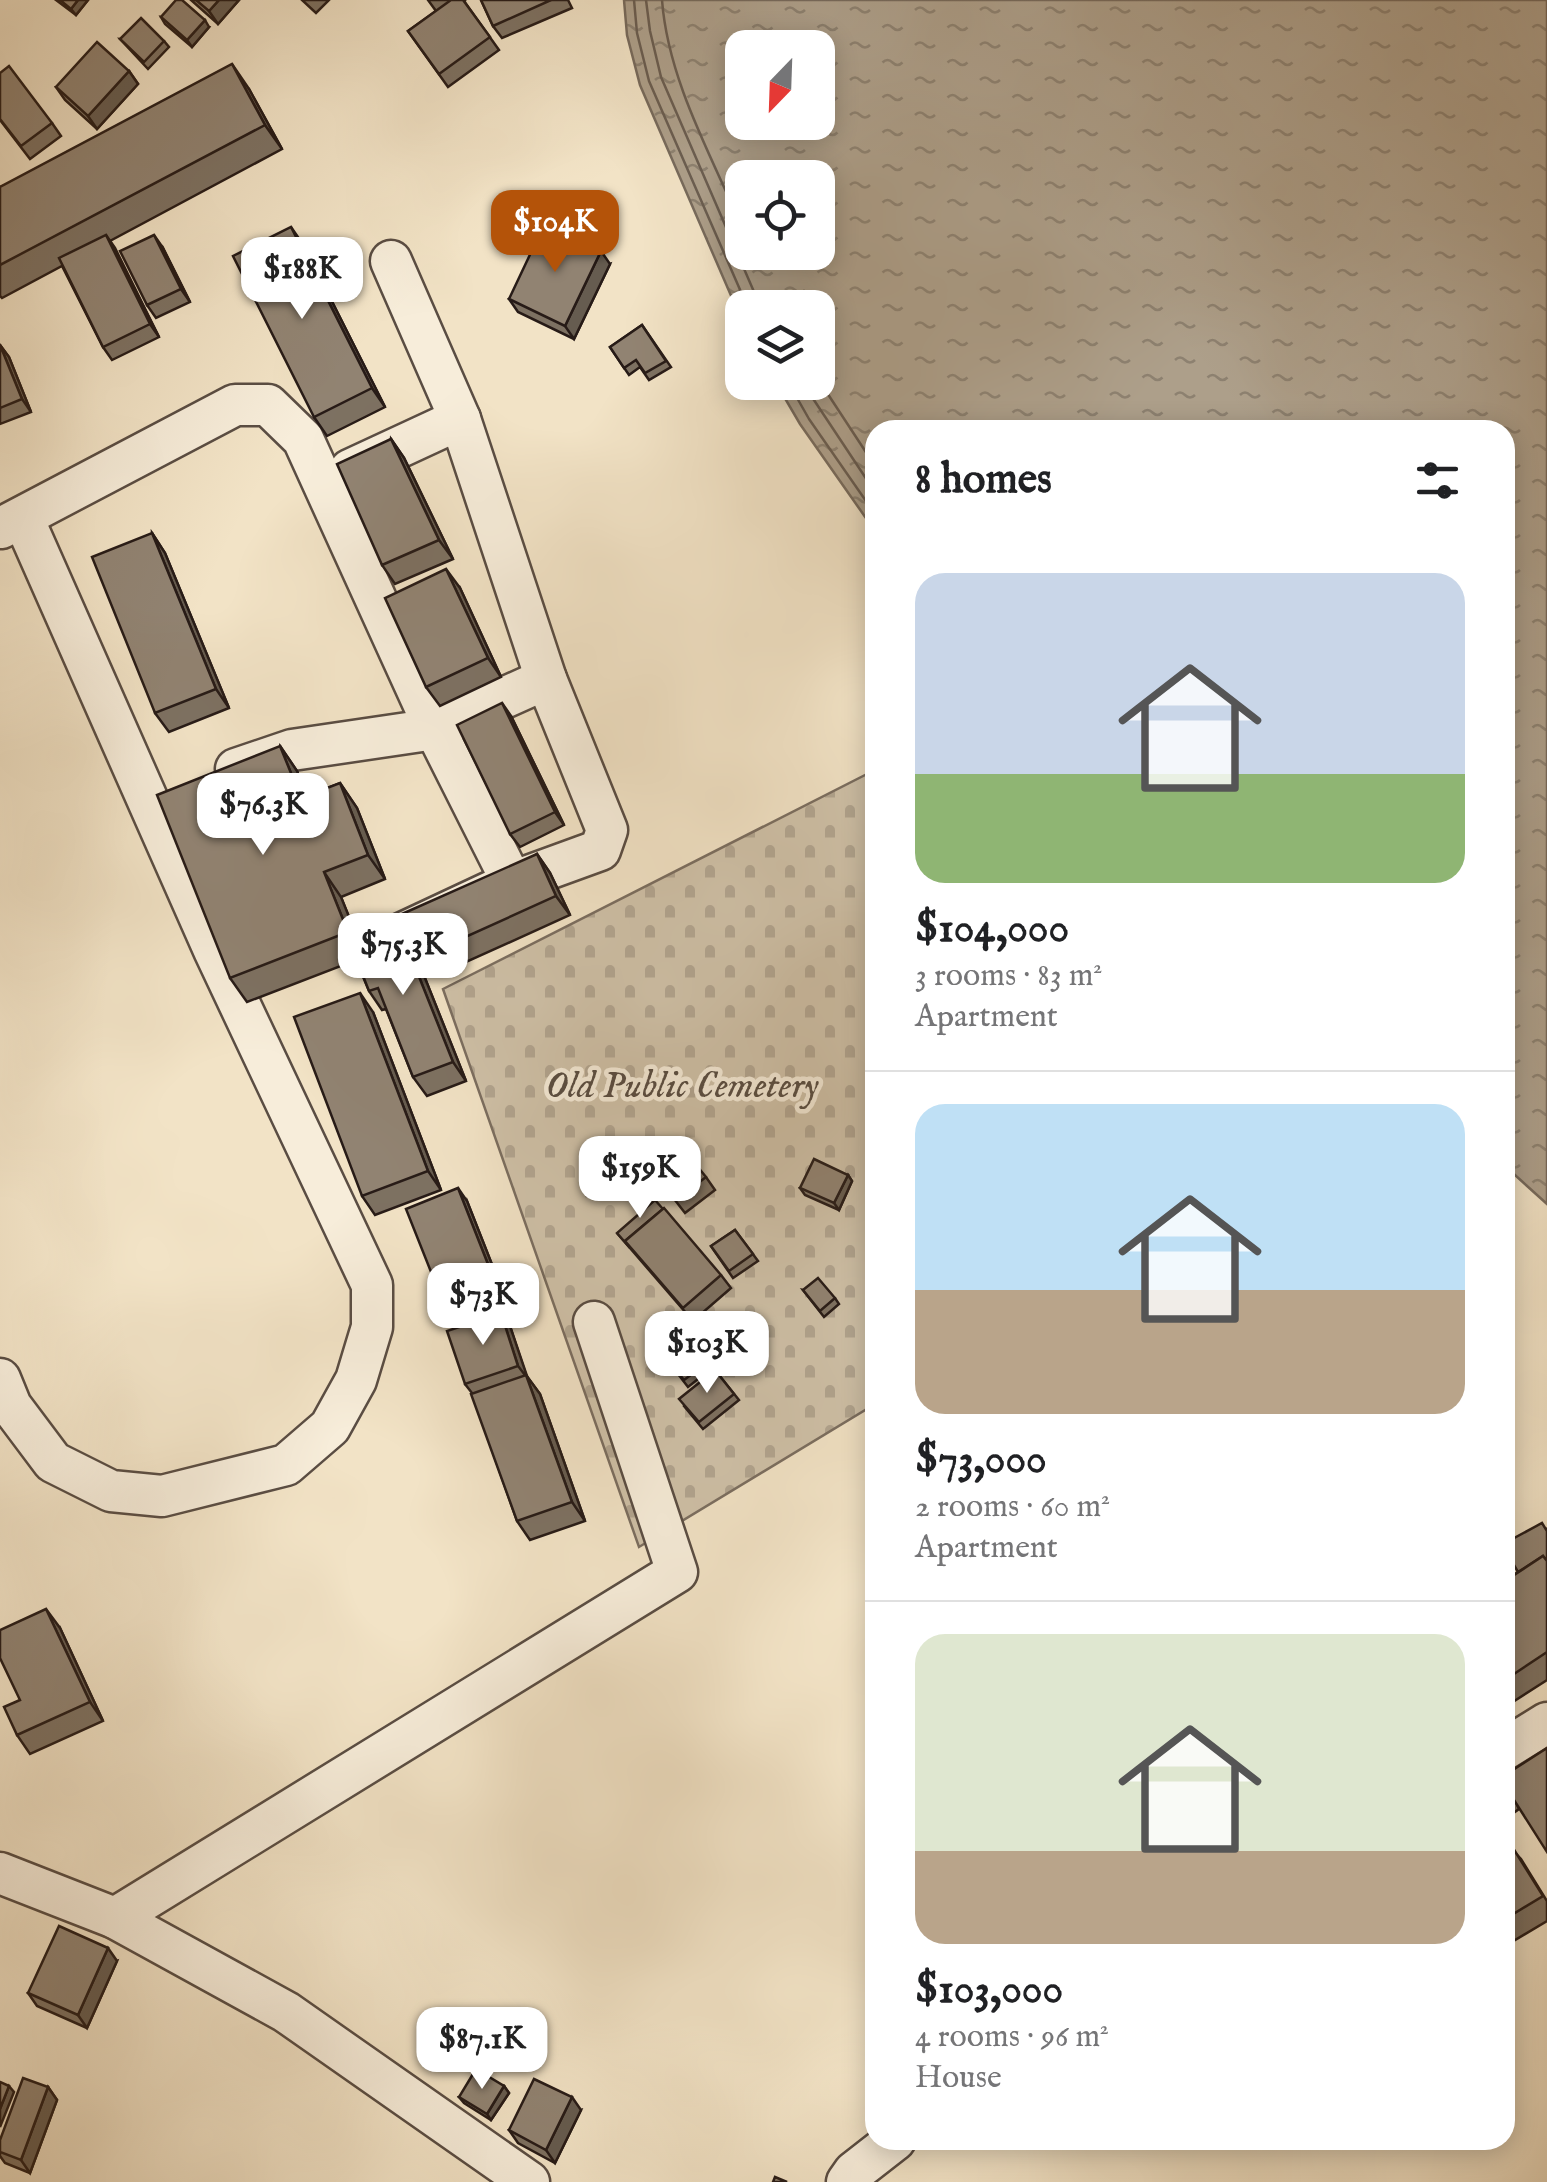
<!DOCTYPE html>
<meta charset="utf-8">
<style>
body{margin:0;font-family:"IM FELL English",serif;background:#f2f2f2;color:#202124;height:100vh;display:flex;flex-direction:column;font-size:38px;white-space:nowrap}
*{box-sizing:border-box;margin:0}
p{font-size:32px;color:#757577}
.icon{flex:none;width:55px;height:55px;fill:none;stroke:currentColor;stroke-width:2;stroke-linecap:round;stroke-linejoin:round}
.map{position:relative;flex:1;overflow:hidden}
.sheet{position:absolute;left:865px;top:420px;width:650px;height:1730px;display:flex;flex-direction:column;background:#fff;border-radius:30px;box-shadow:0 5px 25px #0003}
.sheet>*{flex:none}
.needle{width:65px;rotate:203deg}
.tools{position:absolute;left:725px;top:30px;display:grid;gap:20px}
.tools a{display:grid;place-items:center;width:110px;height:110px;border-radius:20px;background:#fff;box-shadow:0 5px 25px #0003;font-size:50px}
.price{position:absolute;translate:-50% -85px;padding:0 22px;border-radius:20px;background:#fff;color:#222;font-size:32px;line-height:65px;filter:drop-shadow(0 2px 5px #0008)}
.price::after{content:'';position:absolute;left:50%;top:60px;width:30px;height:22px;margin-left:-15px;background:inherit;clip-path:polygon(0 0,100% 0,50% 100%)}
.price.active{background:#b45309;color:#fff}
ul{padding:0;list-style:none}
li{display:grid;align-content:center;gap:20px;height:530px;padding:0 50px}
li+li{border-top:2px solid #e0e0e0}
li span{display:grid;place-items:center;height:310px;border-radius:30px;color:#555}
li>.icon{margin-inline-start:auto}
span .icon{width:180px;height:180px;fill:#fffc;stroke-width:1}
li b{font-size:42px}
h2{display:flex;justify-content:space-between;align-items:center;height:120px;padding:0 50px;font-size:42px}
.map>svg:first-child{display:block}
.cemetery{fill:url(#cemetery-stones);stroke:#7b6e60;stroke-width:2.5}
.water{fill:url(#water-ripples);stroke:#776a5c;stroke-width:2.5;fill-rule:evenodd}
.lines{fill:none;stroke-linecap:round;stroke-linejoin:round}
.shore{stroke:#6a5d50;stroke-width:2.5}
.minor-casing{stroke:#5a4d43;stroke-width:45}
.minor{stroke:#f7edda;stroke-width:40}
.wall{fill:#7d7162;stroke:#271b17;stroke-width:2.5}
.shaded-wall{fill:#665c50;stroke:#271b17;stroke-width:2.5}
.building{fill:#918372;stroke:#271b17;stroke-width:2.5}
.labels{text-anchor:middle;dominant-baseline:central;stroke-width:9;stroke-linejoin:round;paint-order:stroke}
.park-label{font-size:38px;font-style:italic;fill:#594d42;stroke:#f7edda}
</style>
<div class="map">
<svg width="1547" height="2182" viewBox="0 0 1547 2182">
<defs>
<pattern id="cemetery-stones" width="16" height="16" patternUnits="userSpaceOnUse" patternTransform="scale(2.5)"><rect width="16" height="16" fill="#cfc1a8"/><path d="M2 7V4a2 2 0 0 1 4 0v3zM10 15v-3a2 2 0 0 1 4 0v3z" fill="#b2a590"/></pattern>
<pattern id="water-ripples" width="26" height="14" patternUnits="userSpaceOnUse" patternTransform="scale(2.5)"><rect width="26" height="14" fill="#ad9f8a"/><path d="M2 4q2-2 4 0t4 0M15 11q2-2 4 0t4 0" fill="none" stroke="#8d8170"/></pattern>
</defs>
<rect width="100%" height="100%" fill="#f2e3c6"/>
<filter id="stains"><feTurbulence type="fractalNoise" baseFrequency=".002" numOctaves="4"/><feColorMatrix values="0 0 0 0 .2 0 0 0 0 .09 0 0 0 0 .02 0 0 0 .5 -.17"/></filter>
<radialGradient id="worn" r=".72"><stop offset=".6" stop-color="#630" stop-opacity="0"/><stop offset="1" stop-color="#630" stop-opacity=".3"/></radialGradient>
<polygon class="cemetery" points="875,770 875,1404 639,1547 443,989"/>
<path class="water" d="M 624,0 L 1547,0 L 1547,1204 L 1505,1166 L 1505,430 L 875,430 L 875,531 L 800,424 L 776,383 L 818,382 L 818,308 L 742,308 L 742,321 L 640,85 L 627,35 ZM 742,48 L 818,48 L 818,122 L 742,122 ZM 742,178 L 818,178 L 818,252 L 742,252 Z"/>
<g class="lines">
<g class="shore">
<polyline points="634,0 637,33 649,81 748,308"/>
<polyline points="646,0 650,31 661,77 761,308"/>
<path d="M 662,0 C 668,80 711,155 742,227"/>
<polyline points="818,379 875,466"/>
<polyline points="788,382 809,419 875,514"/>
<polyline points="802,382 875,492"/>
</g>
<defs>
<g id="minor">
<polyline points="350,470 460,419"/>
<polyline points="1,528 235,405 268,405 303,439 435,729 512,882"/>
<polyline points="236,769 292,750 435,729 546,679"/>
<polyline points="386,941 512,882 600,850 607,830 546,679 460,419 391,261"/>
<polyline points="0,1379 11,1406 53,1462 111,1491 162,1496 286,1465 330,1427 356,1380 372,1327 372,1285 214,950 23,518"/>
<polyline points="1505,1749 1547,1723"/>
<polyline points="0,1873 115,1918 286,2012 529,2182"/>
<polyline points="115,1918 677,1572 594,1322"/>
<polyline points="847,2182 854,2172 895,2140"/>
</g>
</defs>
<use href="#minor" class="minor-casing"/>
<use href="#minor" class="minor"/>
</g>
<g class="wall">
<polygon points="56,0 88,0 76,15"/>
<polygon points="191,0 239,0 218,24"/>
<polygon points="302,0 329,0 316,13"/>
<polygon points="428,0 466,0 464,1 499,50 448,87 408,31 436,11"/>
<polygon points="481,0 568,0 572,8 502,38 493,26"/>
<polygon points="161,17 209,27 192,47 165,24"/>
<polygon points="120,39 164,41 169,47 148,69"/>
<polygon points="129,71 138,84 97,129 65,100 56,87"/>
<polygon points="249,89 282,149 110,241 159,337 112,360 103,347 62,266 2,298 0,296 0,187"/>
<polygon points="0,120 52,123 61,136 30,159"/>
<polygon points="304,246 385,407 327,436 314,417"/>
<polygon points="163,248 190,302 156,318 147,305"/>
<polygon points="610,264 574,339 518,312 509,299"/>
<polygon points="642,325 671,367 649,380 640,367 629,375 610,347"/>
<polygon points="0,345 9,357 31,412 0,424"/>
<polygon points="391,439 404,458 453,559 395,584 382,565"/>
<polygon points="152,533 165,553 229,708 169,732 155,713"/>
<polygon points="460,588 501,677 440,706 426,687"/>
<polygon points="511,716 564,825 520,847 510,834"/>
<polygon points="280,746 297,771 307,796 340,783 357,808 385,879 341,897 358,940 398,924 411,943 466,1081 427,1096 413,1077 386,1009 382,1010 369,991 356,960 247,1002 230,978"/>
<polygon points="537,854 550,873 570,915 435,976 421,957"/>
<polygon points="373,1012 441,1190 375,1215 362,1196"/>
<polygon points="647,1164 706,1177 715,1190 685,1213"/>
<polygon points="848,1175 852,1181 839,1210 805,1195 800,1188"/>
<polygon points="467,1201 502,1290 450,1310 441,1297"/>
<polygon points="735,1230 758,1261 733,1278 711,1246"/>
<polygon points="617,1233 721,1275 731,1288 693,1321"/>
<polygon points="803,1290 835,1298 839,1304 824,1317"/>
<polygon points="501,1313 510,1326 526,1375 540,1394 585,1521 530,1540 517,1521 472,1393 465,1384"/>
<polygon points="682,1330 712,1368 688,1387 658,1348"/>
<polygon points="715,1370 739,1400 703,1429 684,1406"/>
<polygon points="1547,1529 1547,1680 1505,1707 1505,1581 1518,1572"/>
<polygon points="60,1628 103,1721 30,1754 17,1735 20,1700"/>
<polygon points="1505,1775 1519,1809 1505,1819"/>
<polygon points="1505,1842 1521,1859 1547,1901 1547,1921 1505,1946"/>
<polygon points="117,1961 87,2028 37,2006 28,1993"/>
<polygon points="504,2086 509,2093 491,2120 464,2103 459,2097"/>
<polygon points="48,2087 57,2100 30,2173 5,2163 0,2156 0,2140"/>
<polygon points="581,2110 555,2163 518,2143 509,2130"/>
</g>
<g class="shaded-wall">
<polygon points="78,0 88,0 76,15 71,9"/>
<polygon points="219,0 239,0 218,24 209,11"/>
<polygon points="205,20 209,27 192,47 187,40"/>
<polygon points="232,64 249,89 282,149 265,125"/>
<polygon points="129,71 138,84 97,129 88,116"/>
<polygon points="291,227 304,246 385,407 372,388"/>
<polygon points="106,235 115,248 159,337 150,324"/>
<polygon points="154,235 163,248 190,302 181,289"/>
<polygon points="601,251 610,264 574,339 565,326"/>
<polygon points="0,345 9,357 31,412 22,399"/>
<polygon points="391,439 404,458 453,559 439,540"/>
<polygon points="152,533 165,553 229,708 216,689"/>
<polygon points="446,569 460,588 501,677 488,658"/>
<polygon points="502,703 511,716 564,825 555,812"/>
<polygon points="280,746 297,771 318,823 301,798"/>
<polygon points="340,783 357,808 385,879 368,855"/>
<polygon points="537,854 550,873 570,915 556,896"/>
<polygon points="324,872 341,897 365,956 348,932"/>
<polygon points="398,924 411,943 466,1081 453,1062"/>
<polygon points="360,993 373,1012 441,1190 428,1171"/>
<polygon points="848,1175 852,1181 839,1210 834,1203"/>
<polygon points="458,1188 467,1201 502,1290 493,1277"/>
<polygon points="501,1313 510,1326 528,1379 518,1366"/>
<polygon points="526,1375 540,1394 585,1521 572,1502"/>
<polygon points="46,1609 60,1628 103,1721 90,1702"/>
<polygon points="108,1948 117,1961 87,2028 78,2015"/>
<polygon points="9,2086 14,2092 0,2127 0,2109"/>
<polygon points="504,2086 509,2093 491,2120 487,2114"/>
<polygon points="48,2087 57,2100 30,2173 21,2160"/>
<polygon points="572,2097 581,2110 555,2163 546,2150"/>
</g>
<g class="building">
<polygon points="60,0 78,0 71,9"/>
<polygon points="176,0 182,0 205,20 187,40 161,17"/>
<polygon points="196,0 219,0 209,11"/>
<polygon points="451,0 463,0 490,37 439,74 408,31"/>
<polygon points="481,0 551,0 493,26"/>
<polygon points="141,18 164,41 144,62 120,39"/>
<polygon points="97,42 129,71 88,116 56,87"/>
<polygon points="232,64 265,125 0,265 0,187"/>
<polygon points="9,66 52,123 21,146 0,119 0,73"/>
<polygon points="544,225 601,251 565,326 509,299"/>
<polygon points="291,227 372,388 314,417 233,256"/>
<polygon points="106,235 150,324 103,347 59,258"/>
<polygon points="154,235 181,289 147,305 120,251"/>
<polygon points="642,325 666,361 645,373 636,360 624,368 610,347"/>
<polygon points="0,345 22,399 0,408"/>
<polygon points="391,439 439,540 382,565 337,464"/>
<polygon points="152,533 216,689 155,713 92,557"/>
<polygon points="446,569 488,658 426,687 385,598"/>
<polygon points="502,703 555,812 510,834 457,725"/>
<polygon points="280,746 301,798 340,783 368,855 324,872 348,932 230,978 157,795"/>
<polygon points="537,854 556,896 421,957 402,914"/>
<polygon points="398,924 453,1062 413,1077 378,988 369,991 350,943"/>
<polygon points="360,993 428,1171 362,1196 294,1017"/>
<polygon points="676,1140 706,1177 676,1200 647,1164"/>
<polygon points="814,1159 848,1175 834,1203 800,1188"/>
<polygon points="458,1188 493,1277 441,1297 406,1209"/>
<polygon points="655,1200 663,1209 625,1241 630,1248 617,1233"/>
<polygon points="664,1208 721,1275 683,1308 625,1241"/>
<polygon points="735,1230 753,1254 729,1271 711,1246"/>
<polygon points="818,1278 835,1298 820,1311 803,1290"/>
<polygon points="501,1313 518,1366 465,1384 447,1331"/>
<polygon points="682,1330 708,1362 684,1380 658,1348"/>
<polygon points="715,1370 734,1394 699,1422 679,1399"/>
<polygon points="526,1375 572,1502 517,1521 471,1394"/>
<polygon points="1542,1523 1547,1531 1547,1561 1543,1556 1518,1572 1505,1550 1505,1543"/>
<polygon points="1543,1556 1547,1561 1547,1652 1505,1680 1505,1581"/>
<polygon points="46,1609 90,1702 17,1735 4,1707 20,1700 0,1658 0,1630"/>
<polygon points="1547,1748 1547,1852 1507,1789 1505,1791 1505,1775"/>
<polygon points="1508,1840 1543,1896 1505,1919 1505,1842"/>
<polygon points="59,1926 108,1948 78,2015 28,1993"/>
<polygon points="476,2069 504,2086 487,2114 459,2097"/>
<polygon points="23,2078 48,2087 21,2160 0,2152 0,2140"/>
<polygon points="534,2079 572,2097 546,2150 509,2130"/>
<polygon points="0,2082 9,2086 0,2109"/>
<polygon points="775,2177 787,2182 773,2182"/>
</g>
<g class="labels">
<g class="park-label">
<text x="682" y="1087">Old Public Cemetery</text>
</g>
</g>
<rect width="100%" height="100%" filter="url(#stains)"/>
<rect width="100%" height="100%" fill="url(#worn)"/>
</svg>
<div class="tools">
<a><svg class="needle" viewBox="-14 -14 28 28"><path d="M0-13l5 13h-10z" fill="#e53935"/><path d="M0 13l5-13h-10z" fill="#757577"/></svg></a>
<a><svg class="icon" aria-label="locate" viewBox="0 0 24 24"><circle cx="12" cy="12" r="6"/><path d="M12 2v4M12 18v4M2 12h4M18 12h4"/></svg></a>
<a><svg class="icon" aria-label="layers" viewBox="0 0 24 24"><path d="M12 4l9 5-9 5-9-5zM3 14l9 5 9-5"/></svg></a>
</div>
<b class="price active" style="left:555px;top:275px">$104K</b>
<b class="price" style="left:302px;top:322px">$188K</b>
<b class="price" style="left:263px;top:858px">$76.3K</b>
<b class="price" style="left:403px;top:998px">$75.3K</b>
<b class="price" style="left:640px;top:1221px">$159K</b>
<b class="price" style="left:483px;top:1348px">$73K</b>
<b class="price" style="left:707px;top:1396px">$103K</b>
<b class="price" style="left:482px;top:2092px">$87.1K</b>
<section class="sheet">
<h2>8 homes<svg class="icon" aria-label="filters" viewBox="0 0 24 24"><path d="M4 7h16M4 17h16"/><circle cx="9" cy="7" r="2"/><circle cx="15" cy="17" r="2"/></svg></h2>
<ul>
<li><span style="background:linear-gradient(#c9d6e8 65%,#8fb573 0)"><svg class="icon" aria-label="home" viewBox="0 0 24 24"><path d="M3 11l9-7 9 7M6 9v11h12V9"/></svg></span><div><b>$104,000</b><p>3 rooms · 83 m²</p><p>Apartment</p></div></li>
<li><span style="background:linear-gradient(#bfe0f5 60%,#b9a48a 0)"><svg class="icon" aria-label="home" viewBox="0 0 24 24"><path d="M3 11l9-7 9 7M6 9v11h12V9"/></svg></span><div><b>$73,000</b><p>2 rooms · 60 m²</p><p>Apartment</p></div></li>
<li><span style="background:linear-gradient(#dfe7d0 70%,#b9a48a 0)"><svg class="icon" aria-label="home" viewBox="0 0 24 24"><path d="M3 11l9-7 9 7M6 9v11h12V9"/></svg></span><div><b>$103,000</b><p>4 rooms · 96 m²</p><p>House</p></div></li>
</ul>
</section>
</div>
